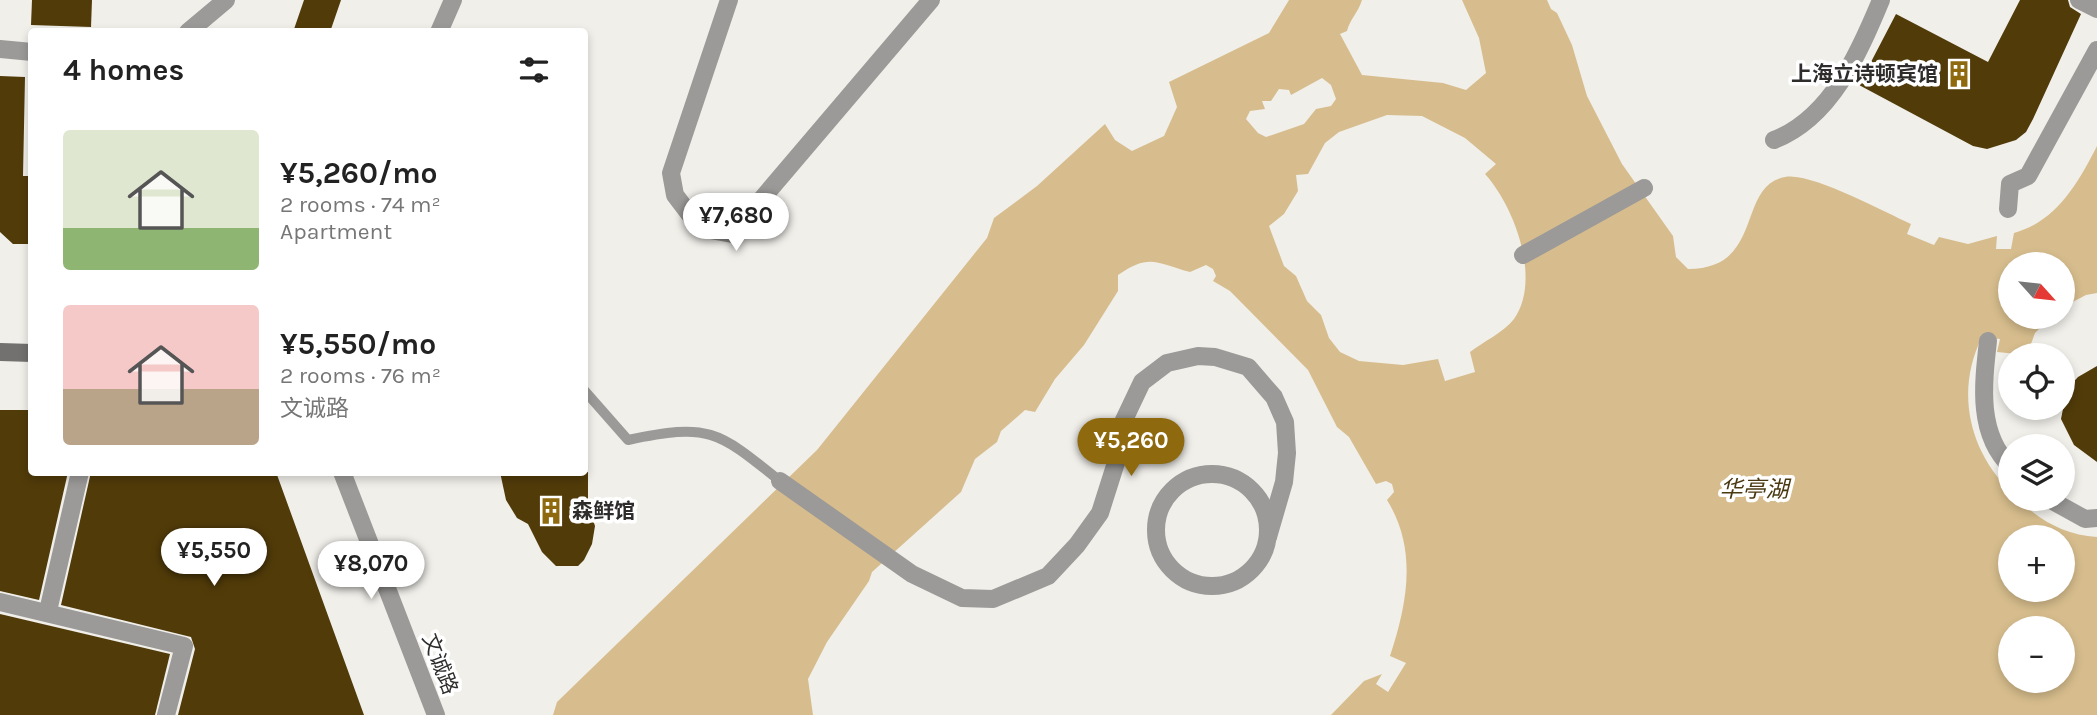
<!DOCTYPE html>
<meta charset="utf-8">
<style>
body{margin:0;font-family:Karla,"Noto Sans SC",sans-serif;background:#f6f6f6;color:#222;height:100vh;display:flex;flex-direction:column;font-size:26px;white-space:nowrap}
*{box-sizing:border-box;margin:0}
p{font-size:23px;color:#767676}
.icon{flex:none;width:38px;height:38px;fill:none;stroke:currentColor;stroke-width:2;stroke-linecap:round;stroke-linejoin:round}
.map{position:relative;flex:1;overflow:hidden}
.details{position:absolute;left:28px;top:28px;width:560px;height:448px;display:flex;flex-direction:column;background:#fff;border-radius:7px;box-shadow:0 4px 10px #0003}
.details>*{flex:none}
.needle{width:46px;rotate:117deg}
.fabs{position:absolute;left:1998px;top:252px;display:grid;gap:14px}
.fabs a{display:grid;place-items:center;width:77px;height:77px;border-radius:50%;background:#fff;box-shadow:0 4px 10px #0003;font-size:35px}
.price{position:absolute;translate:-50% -60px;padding:0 16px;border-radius:24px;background:#fff;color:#222;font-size:23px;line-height:46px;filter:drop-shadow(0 2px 4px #0008)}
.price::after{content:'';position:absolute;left:50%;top:42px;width:21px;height:16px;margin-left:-10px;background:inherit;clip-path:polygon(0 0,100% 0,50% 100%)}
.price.current{background:#8e690d;color:#fff}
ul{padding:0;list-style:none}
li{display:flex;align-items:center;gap:21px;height:175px;padding:0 35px}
li span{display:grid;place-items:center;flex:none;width:196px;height:140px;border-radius:7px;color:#555}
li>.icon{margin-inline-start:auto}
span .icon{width:84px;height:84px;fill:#fffc;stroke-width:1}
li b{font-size:30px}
h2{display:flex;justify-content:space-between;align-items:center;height:84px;padding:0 35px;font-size:30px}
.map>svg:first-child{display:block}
.water{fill:#d7bd8d;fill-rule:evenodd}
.building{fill:#513b09}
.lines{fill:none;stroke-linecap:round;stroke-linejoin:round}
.service{stroke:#9b9a98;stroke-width:10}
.minor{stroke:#9b9a98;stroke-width:18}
.tertiary{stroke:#9b9a98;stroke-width:18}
.secondary{stroke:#73716f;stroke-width:18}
.labels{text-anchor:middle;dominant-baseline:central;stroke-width:7;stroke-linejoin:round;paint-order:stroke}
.poi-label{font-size:21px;font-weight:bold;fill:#2e2d2c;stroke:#fff;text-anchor:end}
.street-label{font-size:21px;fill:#2e2d2c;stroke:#fff}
.water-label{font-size:23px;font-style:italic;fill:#4a3811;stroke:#fff}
</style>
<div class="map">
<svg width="2097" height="715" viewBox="0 0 2097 715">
<rect width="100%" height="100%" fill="#f1efea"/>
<path class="water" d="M 1289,0 L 1362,0 C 1358,13 1350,19 1347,31 L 1340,34 L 1362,75 L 1443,83 L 1466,90 L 1486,73 L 1479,38 L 1462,0 L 1547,0 L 1551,9 L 1557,13 L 1572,45 L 1587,96 L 1622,164 L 1673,236 L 1676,257 L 1688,269 C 1765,269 1736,186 1785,177 C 1811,172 1884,212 1911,224 L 1907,234 L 1934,245 L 1939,237 L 1968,244 L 1997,236 L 1996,249 L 2011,249 L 2014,233 C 2057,221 2078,183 2097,146 L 2097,293 L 2086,295 L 2063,307 L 2063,264 L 2011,264 L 2011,317 L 2051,317 L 2035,333 L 2027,355 L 1997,352 L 2000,339 L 1982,337 C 1955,391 1969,451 2011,492 L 2011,499 L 2018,499 C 2040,521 2065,535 2097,537 L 2097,715 L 1331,715 L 1364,681 L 1382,674 L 1376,684 L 1388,692 L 1406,663 L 1390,656 C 1407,604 1418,550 1387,500 L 1394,492 L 1392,484 L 1386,481 L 1376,484 L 1349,437 L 1337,427 L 1308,370 L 1230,291 L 1213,281 L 1216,276 L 1213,269 L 1206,265 L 1190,272 C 1156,263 1150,253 1118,275 L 1118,291 L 1084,345 L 1055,379 L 1035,412 L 1025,410 L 1001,431 L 997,442 L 975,459 L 961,492 L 872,572 L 869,581 L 827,642 L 808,679 L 813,715 L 553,715 L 557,702 L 817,450 L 987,238 L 994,218 L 1037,186 L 1105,124 L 1115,140 L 1132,151 L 1164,136 L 1177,107 L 1169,82 L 1269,33 ZM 1322,78 L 1331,85 L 1336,99 L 1331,106 L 1316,109 L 1304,124 L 1266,137 L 1258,133 L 1246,119 L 1250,111 L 1265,109 L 1262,101 L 1271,101 L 1279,89 L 1289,90 L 1291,95 ZM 1387,115 L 1422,116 L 1465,138 L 1496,164 L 1485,174 C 1514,206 1542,279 1514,319 C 1504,332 1483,342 1470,352 L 1475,372 L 1445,381 L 1438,359 L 1403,365 L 1359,361 L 1340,352 L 1329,338 L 1321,315 L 1307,301 L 1296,276 L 1284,266 L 1269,226 L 1284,214 L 1298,191 L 1296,175 L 1308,174 L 1325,143 L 1339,132 ZM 2011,537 L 2063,537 L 2063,590 L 2011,590 ZM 2011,628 L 2063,628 L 2063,681 L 2011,681 Z"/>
<g class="building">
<polygon points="32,0 92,0 91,27 31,25"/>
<polygon points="304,0 341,0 330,32 293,32"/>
<polygon points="2020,0 2068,0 2070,7 2081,14 2033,119 2026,132 2016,140 1987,149 1973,146 1859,85 1896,14 1988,62"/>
<polygon points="0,76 25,77 23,176 32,176 32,244 13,244 0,232"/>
<polygon points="2097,366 2097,462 2074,445 2061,419 2067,389 2078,377"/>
<polygon points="0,410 32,410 32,472 68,472 39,600 0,591"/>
<polygon points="91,472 276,472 364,715 178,715 195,649 191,637 61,605"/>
<polygon points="500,472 588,472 588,505 595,526 592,544 584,560 578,566 556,566 542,552 528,524 517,518 506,500"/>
<polygon points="0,614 170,654 155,715 0,715"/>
</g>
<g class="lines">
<path class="service" d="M 584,390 L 628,440 C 709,423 717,430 780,481"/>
<g class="minor">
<polyline points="729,0 671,173 675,195 700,228 732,234 931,0"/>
<polyline points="2079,0 2097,9"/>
<polyline points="188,32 226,0"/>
<polyline points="0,49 32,52"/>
<path d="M 1774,140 C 1831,118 1859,53 1881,0"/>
<polyline points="2008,209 2010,184 2028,176 2097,50"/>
<polyline points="1523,255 1644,188"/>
<path d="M 1988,341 C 1983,385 1977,434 2011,467"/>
<circle cx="1212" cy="530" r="56"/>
<polyline points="780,481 912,574 962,598 993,599 1048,576 1077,545 1100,513 1120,450 1123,422 1142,382 1167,363 1198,356 1215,357 1248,367 1274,397 1285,422 1287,453 1284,482 1268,537"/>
<polyline points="2049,499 2085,519 2097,518"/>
<polyline points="0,602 184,646 166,715"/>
<polyline points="48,611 80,472"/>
</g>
<g class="tertiary">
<polyline points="439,32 453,0"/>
<polyline points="342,472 436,715"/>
</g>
<polyline class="secondary" points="0,352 32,353"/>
</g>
<defs>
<symbol id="building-bare" viewBox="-9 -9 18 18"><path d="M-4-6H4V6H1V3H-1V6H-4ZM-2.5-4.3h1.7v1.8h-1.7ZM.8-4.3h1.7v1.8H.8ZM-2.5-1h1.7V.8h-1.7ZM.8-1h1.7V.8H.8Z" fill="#8e690d" stroke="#fff" stroke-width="2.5" paint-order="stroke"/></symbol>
</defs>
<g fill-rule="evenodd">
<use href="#building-bare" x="1940" y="55" width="38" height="38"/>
<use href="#building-bare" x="532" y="492" width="38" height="38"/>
</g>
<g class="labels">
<g class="poi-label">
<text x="1938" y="74">上海立诗顿宾馆</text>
<text x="572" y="511" text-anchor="start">森鲜馆</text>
</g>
<g class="street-label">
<text transform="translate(440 664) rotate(69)">文诚路</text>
</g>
<g class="water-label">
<text x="1754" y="489">华亭湖</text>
</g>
</g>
</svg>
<div class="fabs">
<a><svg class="needle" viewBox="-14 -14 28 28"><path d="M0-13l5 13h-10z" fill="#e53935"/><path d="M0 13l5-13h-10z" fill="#767676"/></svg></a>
<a><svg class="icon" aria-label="locate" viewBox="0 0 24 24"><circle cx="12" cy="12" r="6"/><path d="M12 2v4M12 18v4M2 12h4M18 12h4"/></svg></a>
<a><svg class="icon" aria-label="layers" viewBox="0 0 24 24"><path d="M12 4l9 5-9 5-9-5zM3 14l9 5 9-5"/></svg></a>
<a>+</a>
<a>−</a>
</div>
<b class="price" style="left:736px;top:253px">¥7,680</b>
<b class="price current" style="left:1131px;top:478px">¥5,260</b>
<b class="price" style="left:214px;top:588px">¥5,550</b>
<b class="price" style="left:371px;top:601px">¥8,070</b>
<section class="details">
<h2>4 homes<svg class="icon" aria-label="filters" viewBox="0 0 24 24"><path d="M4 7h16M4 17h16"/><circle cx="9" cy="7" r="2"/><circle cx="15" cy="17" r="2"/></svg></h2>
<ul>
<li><span style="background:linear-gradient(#dfe7d0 70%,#8fb573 0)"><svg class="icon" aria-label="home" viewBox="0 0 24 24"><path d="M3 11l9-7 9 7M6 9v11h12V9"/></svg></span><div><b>¥5,260/mo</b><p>2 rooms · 74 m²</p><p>Apartment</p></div></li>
<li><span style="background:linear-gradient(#f6c9c9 60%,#b9a48a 0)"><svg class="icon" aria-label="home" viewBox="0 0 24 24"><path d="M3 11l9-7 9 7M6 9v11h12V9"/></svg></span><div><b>¥5,550/mo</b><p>2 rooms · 76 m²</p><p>文诚路</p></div></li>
</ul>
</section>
</div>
